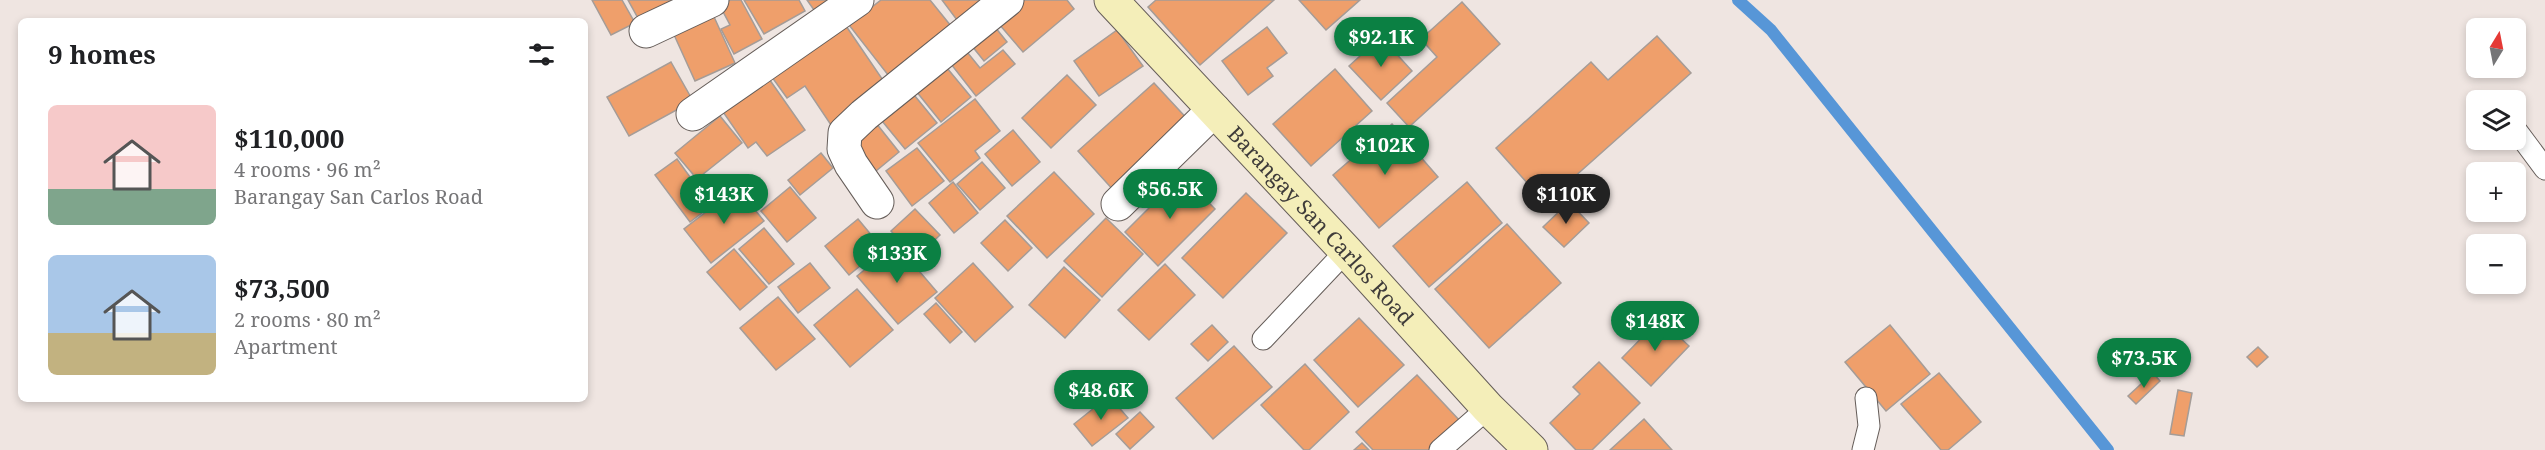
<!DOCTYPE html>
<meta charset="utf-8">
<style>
body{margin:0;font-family:"Noto Serif",serif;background:#f6f6f6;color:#202124;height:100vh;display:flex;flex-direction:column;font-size:22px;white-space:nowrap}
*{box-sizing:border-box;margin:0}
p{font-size:20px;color:#757577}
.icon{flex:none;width:33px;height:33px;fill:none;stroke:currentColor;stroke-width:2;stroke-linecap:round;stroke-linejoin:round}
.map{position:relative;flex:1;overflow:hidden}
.panel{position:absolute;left:18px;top:18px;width:570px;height:384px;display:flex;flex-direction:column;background:#fff;border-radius:9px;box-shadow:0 3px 9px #0003}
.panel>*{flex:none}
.needle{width:39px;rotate:10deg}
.fabs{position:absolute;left:2466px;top:18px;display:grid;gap:12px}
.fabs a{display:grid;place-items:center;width:60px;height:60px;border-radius:9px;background:#fff;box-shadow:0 3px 9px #0003;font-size:30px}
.price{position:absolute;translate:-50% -51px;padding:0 14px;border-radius:21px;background:#0b8043;color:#fff;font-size:20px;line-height:39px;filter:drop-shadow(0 2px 3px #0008)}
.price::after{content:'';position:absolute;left:50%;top:36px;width:18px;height:14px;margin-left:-9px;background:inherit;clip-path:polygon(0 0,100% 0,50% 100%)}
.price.current{background:#222;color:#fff}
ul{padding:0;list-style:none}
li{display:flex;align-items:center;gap:18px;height:150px;padding:0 30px}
li span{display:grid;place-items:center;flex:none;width:168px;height:120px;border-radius:9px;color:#555}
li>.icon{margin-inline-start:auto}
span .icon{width:72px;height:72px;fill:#fffc;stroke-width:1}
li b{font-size:26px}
h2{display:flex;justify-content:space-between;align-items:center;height:72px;padding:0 30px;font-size:26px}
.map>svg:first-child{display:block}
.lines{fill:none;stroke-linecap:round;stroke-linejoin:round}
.stream{stroke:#5796d7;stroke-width:12}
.building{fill:#ef9f6b;stroke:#a59c97;stroke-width:1.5}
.lane-casing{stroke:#655d59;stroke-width:23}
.street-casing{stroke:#655d59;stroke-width:35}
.secondary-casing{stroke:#655d59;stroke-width:35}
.lane{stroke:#fff;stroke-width:21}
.street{stroke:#fff;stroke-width:33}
.secondary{stroke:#f4eeb9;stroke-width:33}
.labels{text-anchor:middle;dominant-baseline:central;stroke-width:4.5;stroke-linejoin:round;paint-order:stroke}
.street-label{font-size:21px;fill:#3f3c3a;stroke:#fff}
</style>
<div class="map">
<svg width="2545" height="450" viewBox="0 0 2545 450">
<rect width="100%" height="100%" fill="#efe5e1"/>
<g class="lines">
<polyline class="stream" points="1738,0 1771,30 2108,450"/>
</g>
<g class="building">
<polygon points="592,0 622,0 635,23 611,35"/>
<polygon points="628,0 678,0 639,20"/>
<polygon points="730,0 741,0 762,39 734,54 721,29 730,25 720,6"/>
<polygon points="744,0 799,0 805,11 764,34"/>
<polygon points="807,0 829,0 814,10"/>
<polygon points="881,0 930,0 955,31 892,80 849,25"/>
<polygon points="942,0 992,0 960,24"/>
<polygon points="1014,0 1067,0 1074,9 1023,52 993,17"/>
<polygon points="1156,0 1274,0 1200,65 1148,7"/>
<polygon points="1299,0 1360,0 1326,30"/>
<polygon points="1462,2 1500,44 1409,127 1387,103 1437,57 1421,39"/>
<polygon points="710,8 735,63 695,81 670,26"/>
<polygon points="844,23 889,89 833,128 805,86 787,98 769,73"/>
<polygon points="995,27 1007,42 984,61 972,46"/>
<polygon points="1267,27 1287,53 1267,68 1273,76 1248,95 1222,61"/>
<polygon points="1117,30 1143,66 1099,96 1074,61"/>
<polygon points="1657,36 1691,73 1545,203 1496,148 1591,62 1608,80"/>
<polygon points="1381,37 1412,71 1381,100 1349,66"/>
<polygon points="963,47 980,68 1003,50 1015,64 976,96 947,59"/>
<polygon points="671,62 693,101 629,136 607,97"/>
<polygon points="942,62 971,97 941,122 912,86"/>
<polygon points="1335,69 1372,111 1311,166 1273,124"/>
<polygon points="1067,75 1096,105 1051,148 1022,118"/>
<polygon points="767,76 805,130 767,156 756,142 748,148 721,109"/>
<polygon points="1154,83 1191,123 1115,192 1078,151"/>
<polygon points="910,90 937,123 905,149 878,116"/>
<polygon points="975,99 1000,131 975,151 980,158 950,182 918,143"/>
<polygon points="720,116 742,143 697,179 675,153"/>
<polygon points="876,123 899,152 876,171 852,143"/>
<polygon points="1392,124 1438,177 1379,228 1333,175"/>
<polygon points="1013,130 1040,162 1012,186 985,154"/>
<polygon points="917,148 944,181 912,206 886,171"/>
<polygon points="821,153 833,168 800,195 788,180"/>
<polygon points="677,159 711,206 690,222 655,175"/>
<polygon points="982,162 1005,188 980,210 957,184"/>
<polygon points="1054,172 1094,214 1047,258 1007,216"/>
<polygon points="1182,175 1215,209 1158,266 1125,232"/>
<polygon points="953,182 978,213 954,233 929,203"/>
<polygon points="1467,182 1502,223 1429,287 1393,246"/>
<polygon points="790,187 816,218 787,242 761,211"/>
<polygon points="737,188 764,221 711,263 684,229"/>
<polygon points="1246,193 1287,233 1223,298 1182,258"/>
<polygon points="1569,202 1589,223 1564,247 1543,227"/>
<polygon points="915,209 940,235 916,258 891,231"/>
<polygon points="1106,218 1143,254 1102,297 1064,261"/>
<polygon points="858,219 882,248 849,275 825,246"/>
<polygon points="1005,220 1032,248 1008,271 981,243"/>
<polygon points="1507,224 1561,283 1489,348 1435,289"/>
<polygon points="764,228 794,264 769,284 739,249"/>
<polygon points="896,244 937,292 898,324 857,276"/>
<polygon points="734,249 767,287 740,310 707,272"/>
<polygon points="810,263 830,288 798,313 778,287"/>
<polygon points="973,263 1013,307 975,342 935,298"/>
<polygon points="1165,264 1195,295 1149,340 1118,310"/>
<polygon points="1064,267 1100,300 1065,338 1029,305"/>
<polygon points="857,289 893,330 850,367 814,325"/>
<polygon points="778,297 815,339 776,370 740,328"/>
<polygon points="936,303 962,332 950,343 924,314"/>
<polygon points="1359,318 1404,365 1358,407 1314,360"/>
<polygon points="1660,319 1689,346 1651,386 1622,358"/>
<polygon points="1212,325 1228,342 1208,361 1191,344"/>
<polygon points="1890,325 1930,374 1886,411 1845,362"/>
<polygon points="1234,346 1272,387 1213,439 1176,398"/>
<polygon points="2258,347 2268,357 2257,367 2247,357"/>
<polygon points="1599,362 1640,403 1592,450 1576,450 1550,423 1580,394 1573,387"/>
<polygon points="1305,364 1349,412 1309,450 1304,450 1261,405"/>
<polygon points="1939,373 1981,422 1948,450 1941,450 1901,404"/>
<polygon points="2153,373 2160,381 2136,404 2128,396"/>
<polygon points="1417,375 1461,422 1431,450 1373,450 1356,432"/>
<polygon points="2178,390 2192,393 2184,436 2170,434"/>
<polygon points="1109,396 1128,418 1092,446 1074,424"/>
<polygon points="1140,412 1154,427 1130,449 1116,434"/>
<polygon points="1644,419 1672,450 1610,450"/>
<polygon points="1362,443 1369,450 1354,450"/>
</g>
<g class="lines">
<defs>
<g id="lane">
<polyline points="2516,130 2545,169"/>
<polyline points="1263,339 1346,251"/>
<polyline points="1440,450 1488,408"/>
<polyline points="1863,450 1869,426 1866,398"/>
</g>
<g id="street">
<polyline points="646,31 712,0"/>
<polyline points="693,114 857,0"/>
<polyline points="877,202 851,164 844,149 845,133 864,115 1007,0"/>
<polyline points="1118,204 1214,110"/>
</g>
<g id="secondary">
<path id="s1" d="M 1111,0 L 1346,251 L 1488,408 L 1531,450"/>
</g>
</defs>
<use href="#lane" class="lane-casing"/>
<use href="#street" class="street-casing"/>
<use href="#secondary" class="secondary-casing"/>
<use href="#lane" class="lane"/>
<use href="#street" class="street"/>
<use href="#secondary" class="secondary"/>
</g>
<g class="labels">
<g class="street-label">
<text stroke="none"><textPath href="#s1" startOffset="308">Barangay San Carlos Road</textPath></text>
</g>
</g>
</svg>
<div class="fabs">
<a><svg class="needle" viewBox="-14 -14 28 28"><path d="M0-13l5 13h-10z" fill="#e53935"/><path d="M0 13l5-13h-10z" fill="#757577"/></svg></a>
<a><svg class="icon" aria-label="layers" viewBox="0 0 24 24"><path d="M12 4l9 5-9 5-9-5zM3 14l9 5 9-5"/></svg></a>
<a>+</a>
<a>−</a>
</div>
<b class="price" style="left:1381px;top:68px">$92.1K</b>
<b class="price" style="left:1385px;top:176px">$102K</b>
<b class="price" style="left:1170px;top:220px">$56.5K</b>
<b class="price" style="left:724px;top:225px">$143K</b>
<b class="price current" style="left:1566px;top:225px">$110K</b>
<b class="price" style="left:897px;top:284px">$133K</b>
<b class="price" style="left:1655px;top:352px">$148K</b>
<b class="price" style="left:2144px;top:389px">$73.5K</b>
<b class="price" style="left:1101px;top:421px">$48.6K</b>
<section class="panel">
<h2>9 homes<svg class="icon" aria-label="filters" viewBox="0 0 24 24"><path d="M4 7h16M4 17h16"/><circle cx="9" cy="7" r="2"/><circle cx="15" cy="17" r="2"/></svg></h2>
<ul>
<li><span style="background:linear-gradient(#f6c9c9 70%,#7fa58c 0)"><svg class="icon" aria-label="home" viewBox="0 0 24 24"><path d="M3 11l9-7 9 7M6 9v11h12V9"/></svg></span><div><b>$110,000</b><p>4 rooms · 96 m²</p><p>Barangay San Carlos Road</p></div></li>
<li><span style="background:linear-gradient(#a9c7e8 65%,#c2b280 0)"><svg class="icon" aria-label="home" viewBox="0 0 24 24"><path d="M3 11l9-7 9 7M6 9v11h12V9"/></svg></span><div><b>$73,500</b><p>2 rooms · 80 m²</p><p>Apartment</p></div></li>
</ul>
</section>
</div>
